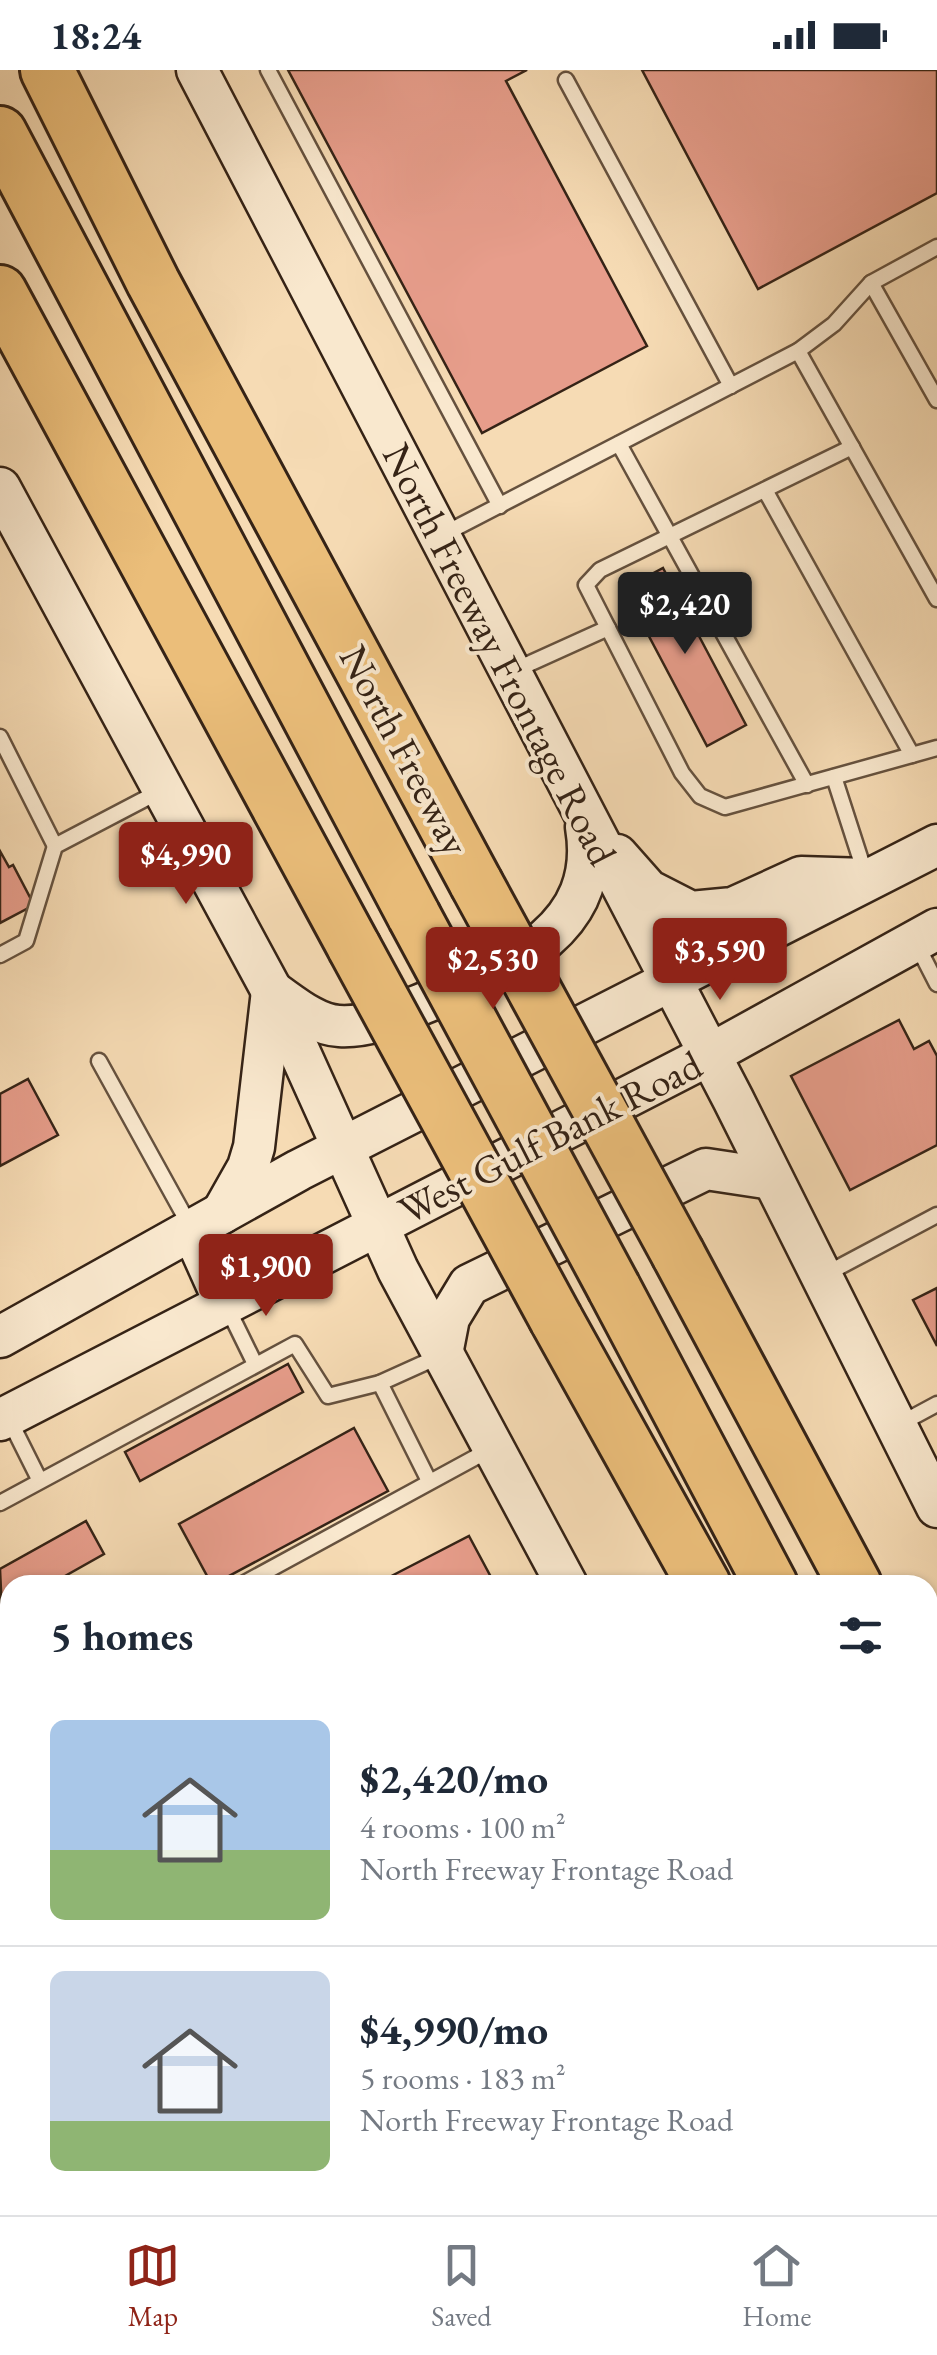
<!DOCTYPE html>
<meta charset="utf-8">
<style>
body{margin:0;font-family:"EB Garamond",serif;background:#f2f2f3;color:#1f2937;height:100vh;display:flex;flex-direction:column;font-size:38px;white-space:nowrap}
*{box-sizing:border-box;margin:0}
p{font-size:32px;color:#747a83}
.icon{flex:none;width:55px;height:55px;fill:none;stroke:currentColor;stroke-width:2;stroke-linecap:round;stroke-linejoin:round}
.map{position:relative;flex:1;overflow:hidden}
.sheet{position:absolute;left:0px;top:1505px;width:938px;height:640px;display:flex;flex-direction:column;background:#fff;border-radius:30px 30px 0 0;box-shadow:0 2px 8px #0004}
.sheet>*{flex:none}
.price{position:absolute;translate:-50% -85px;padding:0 22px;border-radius:10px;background:#8f2418;color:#fff;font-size:32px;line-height:65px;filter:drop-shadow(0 2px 5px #0008)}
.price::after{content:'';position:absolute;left:50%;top:60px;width:30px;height:22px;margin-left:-15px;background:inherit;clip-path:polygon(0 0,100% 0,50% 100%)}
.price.selected{background:#222;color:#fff}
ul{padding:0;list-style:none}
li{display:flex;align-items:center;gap:30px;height:250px;padding:0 50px}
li+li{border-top:2px solid #e0e1e3}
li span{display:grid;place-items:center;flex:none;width:280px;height:200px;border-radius:15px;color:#555}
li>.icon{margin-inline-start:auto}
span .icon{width:120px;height:120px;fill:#fffc;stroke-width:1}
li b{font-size:42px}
h2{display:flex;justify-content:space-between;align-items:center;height:120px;padding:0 50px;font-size:42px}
.status{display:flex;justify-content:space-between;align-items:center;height:70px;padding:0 50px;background:#fff;direction:ltr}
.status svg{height:28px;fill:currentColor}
.dock{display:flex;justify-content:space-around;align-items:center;height:140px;border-top:2px solid #e0e1e3;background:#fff;font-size:28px;color:#747a83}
.dock a{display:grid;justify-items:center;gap:5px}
.dock .selected{color:#8f2418}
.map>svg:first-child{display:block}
.building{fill:#e79d8b;stroke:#352316;stroke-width:2.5}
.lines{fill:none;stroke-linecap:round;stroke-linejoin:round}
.service-casing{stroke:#65513e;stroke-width:19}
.minor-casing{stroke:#65513e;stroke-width:32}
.secondary-casing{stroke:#352316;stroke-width:45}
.motorway-casing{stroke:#352316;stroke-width:58}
.service{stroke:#f9e8ce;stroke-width:14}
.minor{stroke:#f9e8ce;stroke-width:28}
.secondary{stroke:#f9e8ce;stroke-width:40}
.motorway{stroke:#ebbe7a;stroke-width:52}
.motorway-bridge-casing{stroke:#352316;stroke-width:58;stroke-linecap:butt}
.motorway-bridge{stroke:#ebbe7a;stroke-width:52}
.labels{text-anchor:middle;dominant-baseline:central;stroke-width:8;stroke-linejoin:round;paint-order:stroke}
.street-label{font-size:40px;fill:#352316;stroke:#f9e8ce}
</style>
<div class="status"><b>18:24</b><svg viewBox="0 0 49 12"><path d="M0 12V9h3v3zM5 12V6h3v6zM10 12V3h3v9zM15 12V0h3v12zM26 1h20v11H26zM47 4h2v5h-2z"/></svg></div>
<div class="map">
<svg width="937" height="2145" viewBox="0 0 937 2145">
<rect width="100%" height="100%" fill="#f6dbb4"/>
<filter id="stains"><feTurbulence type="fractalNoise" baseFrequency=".002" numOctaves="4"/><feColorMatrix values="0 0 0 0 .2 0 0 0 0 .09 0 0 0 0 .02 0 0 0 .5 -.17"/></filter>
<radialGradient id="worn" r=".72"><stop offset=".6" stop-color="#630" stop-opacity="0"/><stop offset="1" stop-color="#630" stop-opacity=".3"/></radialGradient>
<g class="building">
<polygon points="288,0 527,0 506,11 647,276 482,363"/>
<polygon points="642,0 937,0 937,123 758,219"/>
<polygon points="663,498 746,655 707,676 624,519"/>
<polygon points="0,781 9,797 13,795 34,835 0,853"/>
<polygon points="899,950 914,979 929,971 937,986 937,1075 850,1120 791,1006"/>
<polygon points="28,1009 58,1065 0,1096 0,1024"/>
<polygon points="937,1218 937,1276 913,1230"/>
<polygon points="288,1294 303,1322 140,1411 125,1382"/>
<polygon points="354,1358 388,1421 212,1515 179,1454"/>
<polygon points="86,1451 104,1484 49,1515 10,1515 10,1537 2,1542 0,1499"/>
<polygon points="469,1466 492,1509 480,1515 374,1515"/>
<polygon points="10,1702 10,1756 3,1759 0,1707"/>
<polygon points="4,1839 10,1850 10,1890 0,1895 0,1841"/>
<polygon points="10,1935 10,1999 0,2004 0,1940"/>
<polygon points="10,2041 10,2095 0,2100 0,2046"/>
<polygon points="15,2135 121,2135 102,2145 0,2145"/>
<polygon points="199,2135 383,2135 364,2145 205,2145"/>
</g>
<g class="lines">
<defs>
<g id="service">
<polyline points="268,0 500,436"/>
<polyline points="566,10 731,316"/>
<polyline points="871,213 937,330"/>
<polyline points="798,281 937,529"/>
<polyline points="619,374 807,715"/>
<polyline points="852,377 600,500 586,515 682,703 700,726 725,737 937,678"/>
<polyline points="765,420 912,685"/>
<polyline points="444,464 798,281 834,254 871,213 937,177"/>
<polyline points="513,601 608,558"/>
<polyline points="0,667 55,776"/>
<polyline points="834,707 865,803"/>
<polyline points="917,875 937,914"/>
<polyline points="0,885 26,871 55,776 162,720"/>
<polyline points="99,991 190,1156"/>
<polyline points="826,1204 937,1145"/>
<polyline points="228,1239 254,1292"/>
<polyline points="380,1313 442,1285"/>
<polyline points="8,1347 39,1409"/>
<polyline points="898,1355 937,1334"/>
<polyline points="0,1433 295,1274 328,1326 380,1313 429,1411"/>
<polyline points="241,1515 489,1380"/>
<polyline points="0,1630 10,1625"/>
<polyline points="181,2135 187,2145"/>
<polyline points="519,2145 538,2135"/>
</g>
<polyline id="minor" points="662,2145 681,2135"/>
<g id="secondary">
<polyline points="197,0 733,1029 937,1437"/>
<polyline points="0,418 272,921 398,1200 567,1515"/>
<polyline points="617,785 648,820 691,842 733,838 801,807 866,809"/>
<path d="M 272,921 C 291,934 315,955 339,956 C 373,958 404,941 434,929 C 513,896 603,858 586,757"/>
<polyline points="222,1143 248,1097 254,1077 272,921"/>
<polyline points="193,1162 224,1231"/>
<polyline points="0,1267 299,1100 937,775"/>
<polyline points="442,1284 449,1248 469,1215 706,1099 772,1109"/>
<polyline points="0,1350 707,986 937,859"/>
<polyline points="872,2135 878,2145"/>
</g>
<g id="motorway">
<polyline points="47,0 153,212 476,813"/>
<polyline points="0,63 414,846"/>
<polyline points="0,222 354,877"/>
<polyline points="678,1184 855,1515"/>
<polyline points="614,1218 771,1515"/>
<polyline points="556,1249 704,1515"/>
<polyline points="928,1650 937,1668"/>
<polyline points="928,1811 937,1829"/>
<polyline points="928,1924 937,1942"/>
</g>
</defs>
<use href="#service" class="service-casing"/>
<use href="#minor" class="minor-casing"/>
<use href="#secondary" class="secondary-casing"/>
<use href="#motorway" class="motorway-casing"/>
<use href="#service" class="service"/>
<use href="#minor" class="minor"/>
<use href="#secondary" class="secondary"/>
<use href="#motorway" class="motorway"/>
<defs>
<g id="motorway-bridge">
<polyline points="476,813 678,1184"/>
<polyline points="414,846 614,1218"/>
<polyline points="354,877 556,1249"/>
</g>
</defs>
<use href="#motorway-bridge" class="motorway-bridge-casing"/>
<use href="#motorway-bridge" class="motorway-bridge"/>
</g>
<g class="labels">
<g class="street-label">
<text transform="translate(500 584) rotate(63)">North Freeway Frontage Road</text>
<text transform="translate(405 680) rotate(62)">North Freeway</text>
<text transform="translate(550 1067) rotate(-27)">West Gulf Bank Road</text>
</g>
</g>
<rect width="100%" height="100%" filter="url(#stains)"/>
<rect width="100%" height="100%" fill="url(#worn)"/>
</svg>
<b class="price selected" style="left:685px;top:587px">$2,420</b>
<b class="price" style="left:186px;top:837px">$4,990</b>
<b class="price" style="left:720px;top:933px">$3,590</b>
<b class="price" style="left:493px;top:942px">$2,530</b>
<b class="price" style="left:266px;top:1249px">$1,900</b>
<section class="sheet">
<h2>5 homes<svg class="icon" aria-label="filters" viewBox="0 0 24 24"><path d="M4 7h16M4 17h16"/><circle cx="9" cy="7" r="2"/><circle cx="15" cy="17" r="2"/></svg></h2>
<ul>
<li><span style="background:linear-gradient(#a9c7e8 65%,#8fb573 0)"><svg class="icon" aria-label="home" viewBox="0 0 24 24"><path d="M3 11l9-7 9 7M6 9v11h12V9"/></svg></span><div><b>$2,420/mo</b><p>4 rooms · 100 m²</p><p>North Freeway Frontage Road</p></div></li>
<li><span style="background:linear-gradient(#c9d6e8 75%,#8fb573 0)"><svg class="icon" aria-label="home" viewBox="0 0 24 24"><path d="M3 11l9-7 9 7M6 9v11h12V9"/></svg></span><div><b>$4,990/mo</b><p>5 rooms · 183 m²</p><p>North Freeway Frontage Road</p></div></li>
</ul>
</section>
</div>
<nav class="dock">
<a class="selected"><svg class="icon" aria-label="map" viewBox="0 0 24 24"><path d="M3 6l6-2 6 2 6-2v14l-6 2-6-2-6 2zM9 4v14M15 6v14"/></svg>Map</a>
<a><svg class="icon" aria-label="saved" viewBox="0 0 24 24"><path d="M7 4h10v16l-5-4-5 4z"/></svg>Saved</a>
<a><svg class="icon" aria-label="home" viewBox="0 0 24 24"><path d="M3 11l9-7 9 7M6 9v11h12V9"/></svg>Home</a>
</nav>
